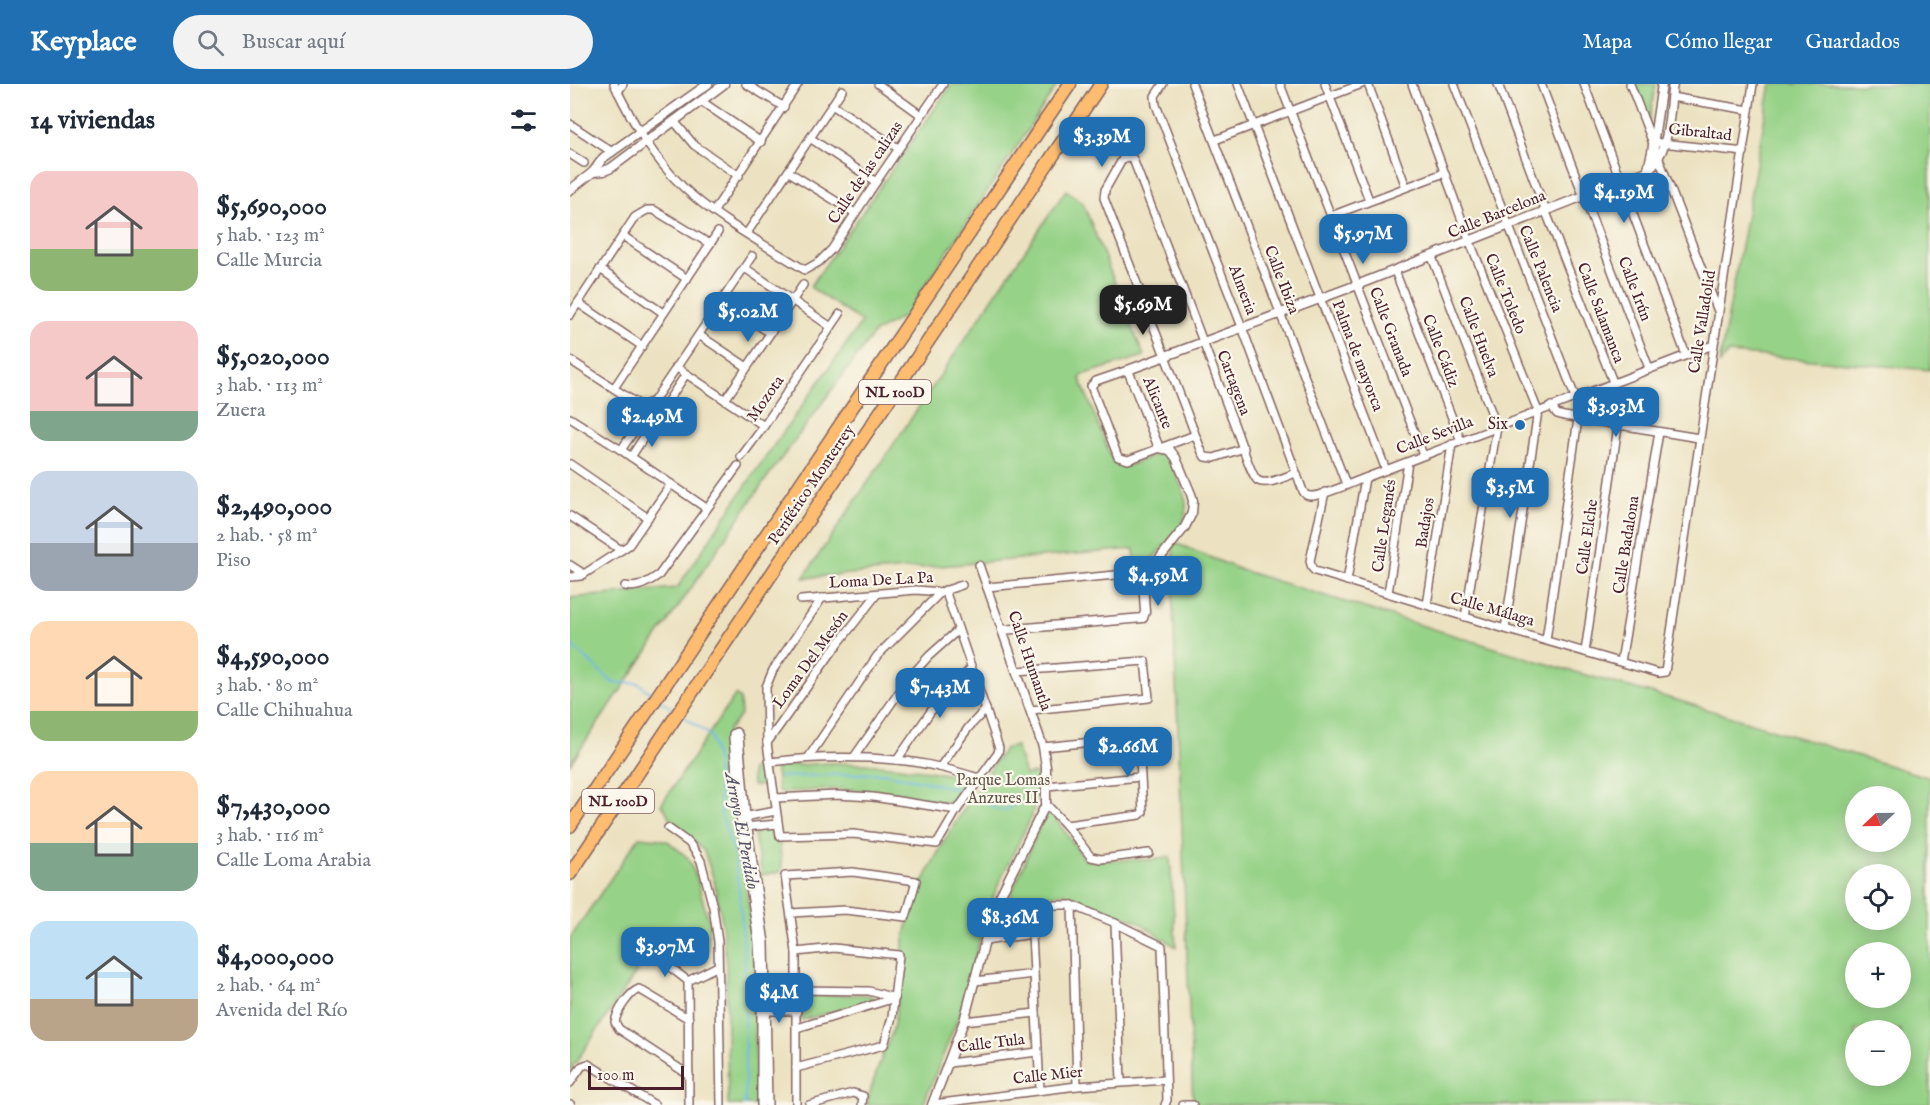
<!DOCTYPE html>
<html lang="es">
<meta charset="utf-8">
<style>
body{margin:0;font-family:"IM FELL English",serif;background:#f2f2f3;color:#1f2937;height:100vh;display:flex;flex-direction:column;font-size:22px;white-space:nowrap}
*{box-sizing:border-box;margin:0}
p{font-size:20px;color:#747a83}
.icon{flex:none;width:33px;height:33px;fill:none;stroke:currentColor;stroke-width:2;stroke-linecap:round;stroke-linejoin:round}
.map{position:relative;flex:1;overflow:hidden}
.details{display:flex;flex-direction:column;background:#fff;width:570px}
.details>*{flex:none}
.needle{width:39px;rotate:248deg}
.tools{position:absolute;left:1275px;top:702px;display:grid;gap:12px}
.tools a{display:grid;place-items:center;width:66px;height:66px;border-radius:50%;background:#fff;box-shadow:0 3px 15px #0003;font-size:30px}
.scale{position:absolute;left:18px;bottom:15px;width:96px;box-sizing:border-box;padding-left:6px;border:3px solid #4a1f2b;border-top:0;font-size:16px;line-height:21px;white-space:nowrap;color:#4a1f2b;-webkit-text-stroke:4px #fbf7ec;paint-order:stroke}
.price{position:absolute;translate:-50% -51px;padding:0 14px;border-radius:12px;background:#1f6fb2;color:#fff;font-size:20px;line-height:39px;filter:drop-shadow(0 2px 3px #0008)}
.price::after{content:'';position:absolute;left:50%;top:36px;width:18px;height:14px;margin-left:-9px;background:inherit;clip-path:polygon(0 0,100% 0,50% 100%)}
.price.on{background:#222;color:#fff}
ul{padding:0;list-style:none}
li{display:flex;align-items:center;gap:18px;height:150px;padding:0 30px}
li span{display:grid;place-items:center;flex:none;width:168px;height:120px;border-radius:18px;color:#555}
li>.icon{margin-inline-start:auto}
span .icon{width:72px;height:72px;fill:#fffc;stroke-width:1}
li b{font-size:26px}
h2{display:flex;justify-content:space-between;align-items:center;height:72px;padding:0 30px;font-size:26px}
header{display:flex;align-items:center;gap:36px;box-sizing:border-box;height:84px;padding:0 30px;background:#1f6fb2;color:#fff}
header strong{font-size:28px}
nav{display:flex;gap:33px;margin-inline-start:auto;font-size:21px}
.search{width:420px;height:54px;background:#f2f2f3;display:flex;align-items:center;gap:15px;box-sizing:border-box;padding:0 21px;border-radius:33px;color:#747a83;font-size:22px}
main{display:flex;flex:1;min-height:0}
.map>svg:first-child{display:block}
.green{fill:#96d287;stroke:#707859;stroke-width:1.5;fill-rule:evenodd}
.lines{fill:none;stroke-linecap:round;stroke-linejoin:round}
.stream{stroke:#6eb8e6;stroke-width:2}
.minor-casing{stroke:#836360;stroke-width:10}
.tertiary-casing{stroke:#836360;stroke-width:11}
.motorway-casing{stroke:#836360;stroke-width:15}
.minor{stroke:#fff;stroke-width:7}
.tertiary{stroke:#fff;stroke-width:8}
.motorway{stroke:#febc70;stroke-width:12}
.poi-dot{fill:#1f6fb2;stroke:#fbf7ec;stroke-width:2}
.labels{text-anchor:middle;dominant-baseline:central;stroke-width:4.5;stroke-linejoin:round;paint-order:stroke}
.shield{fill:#fbf7ec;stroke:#7f6065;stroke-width:1.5}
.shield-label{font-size:15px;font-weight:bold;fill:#4a1f2b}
.street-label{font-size:16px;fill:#4a1f2b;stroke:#fbf7ec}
.poi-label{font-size:16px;fill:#4a1f2b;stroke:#fbf7ec;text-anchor:end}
.park-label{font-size:16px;fill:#615547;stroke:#fbf7ec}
.water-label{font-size:18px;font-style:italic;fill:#57556c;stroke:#fbf7ec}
</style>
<header>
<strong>Keyplace</strong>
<div class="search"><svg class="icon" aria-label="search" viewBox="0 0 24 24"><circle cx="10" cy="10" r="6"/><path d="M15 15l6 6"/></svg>Buscar aquí</div>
<nav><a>Mapa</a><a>Cómo llegar</a><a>Guardados</a></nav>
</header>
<main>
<section class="details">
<h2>14 viviendas<svg class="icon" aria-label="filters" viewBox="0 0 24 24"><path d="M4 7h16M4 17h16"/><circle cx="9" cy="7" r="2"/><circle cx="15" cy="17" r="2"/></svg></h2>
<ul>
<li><span style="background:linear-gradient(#f6c9c9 65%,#8fb573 0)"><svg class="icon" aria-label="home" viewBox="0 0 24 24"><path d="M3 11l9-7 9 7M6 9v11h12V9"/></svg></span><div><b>$5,690,000</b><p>5 hab. · 123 m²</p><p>Calle Murcia</p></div></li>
<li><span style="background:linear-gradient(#f6c9c9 75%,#7fa58c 0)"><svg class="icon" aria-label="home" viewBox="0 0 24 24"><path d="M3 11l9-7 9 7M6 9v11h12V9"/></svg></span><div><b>$5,020,000</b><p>3 hab. · 113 m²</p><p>Zuera</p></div></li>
<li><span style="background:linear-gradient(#c9d6e8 60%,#9aa5b1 0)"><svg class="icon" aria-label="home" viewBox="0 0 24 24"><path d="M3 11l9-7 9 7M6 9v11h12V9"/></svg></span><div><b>$2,490,000</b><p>2 hab. · 58 m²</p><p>Piso</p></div></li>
<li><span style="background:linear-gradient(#ffd9b3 75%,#8fb573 0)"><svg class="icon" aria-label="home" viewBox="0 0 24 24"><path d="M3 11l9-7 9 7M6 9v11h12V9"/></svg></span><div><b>$4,590,000</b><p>3 hab. · 80 m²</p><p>Calle Chihuahua</p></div></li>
<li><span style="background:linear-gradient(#ffd9b3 60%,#7fa58c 0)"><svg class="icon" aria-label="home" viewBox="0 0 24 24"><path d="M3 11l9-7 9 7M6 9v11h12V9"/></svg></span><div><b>$7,430,000</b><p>3 hab. · 116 m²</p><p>Calle Loma Arabia</p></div></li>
<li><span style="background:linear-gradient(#bfe0f5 65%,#b9a48a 0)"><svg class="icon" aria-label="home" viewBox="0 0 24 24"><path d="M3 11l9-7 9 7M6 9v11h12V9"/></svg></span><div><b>$4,000,000</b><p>2 hab. · 64 m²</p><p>Avenida del Río</p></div></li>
</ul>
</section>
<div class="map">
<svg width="1360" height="1021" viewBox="0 0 1360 1021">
<rect width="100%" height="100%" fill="#fbf7ec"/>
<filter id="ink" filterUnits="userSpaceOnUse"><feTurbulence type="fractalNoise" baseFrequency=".0167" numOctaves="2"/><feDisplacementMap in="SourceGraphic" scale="12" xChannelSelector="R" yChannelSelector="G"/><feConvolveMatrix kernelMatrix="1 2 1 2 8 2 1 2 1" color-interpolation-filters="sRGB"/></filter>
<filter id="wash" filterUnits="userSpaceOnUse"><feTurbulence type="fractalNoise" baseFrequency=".008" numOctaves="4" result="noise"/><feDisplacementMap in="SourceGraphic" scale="24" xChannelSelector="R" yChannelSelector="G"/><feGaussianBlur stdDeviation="1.35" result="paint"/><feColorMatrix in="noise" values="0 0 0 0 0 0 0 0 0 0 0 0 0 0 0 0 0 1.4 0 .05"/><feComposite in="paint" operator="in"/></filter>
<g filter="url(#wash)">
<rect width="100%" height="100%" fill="#ece2c1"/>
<g class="green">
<polygon points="382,0 488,0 336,231 304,249 196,395 0,680 0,514 107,504 185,388 292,238 240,203"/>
<polygon points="1062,0 1086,0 1079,37"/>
<polygon points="1201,0 1360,0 1360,286 1158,269 1149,281"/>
<path d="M 496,106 L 513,119 L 574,272 L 515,290 L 510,294 L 542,376 L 549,382 L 558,382 L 592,368 C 602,375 604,385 608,395 C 613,406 617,415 616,427 C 614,446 585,471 572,485 L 566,484 L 564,465 L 233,494 Z"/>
<path d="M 603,458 L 671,486 L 994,585 L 1110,617 L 1360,694 L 1360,1021 L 623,1021 L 603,521 ZM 1286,712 L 1330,712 L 1330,758 L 1286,758 ZM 1286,790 L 1330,790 L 1330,836 L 1286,836 ZM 1286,868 L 1330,868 L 1330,914 L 1286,914 ZM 1286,946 L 1330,946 L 1330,992 L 1286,992 Z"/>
<polygon points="165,611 170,615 171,631 158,646 167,743 184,856 186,1021 158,1021 156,881 152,837 144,796 134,767 100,735 95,725 91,721"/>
<path d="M 446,662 L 455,691 L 465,689 L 467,694 L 467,706 L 462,732 L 434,788 L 416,830 L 392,924 L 353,1021 L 297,1021 C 300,1005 306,989 312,973 C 315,964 321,954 323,944 C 332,908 328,871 339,836 C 358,773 398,719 434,665 Z"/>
<path d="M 262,679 C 307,679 351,684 395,694 L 398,700 L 387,718 L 383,719 L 309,708 L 267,705 L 212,708 L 208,707 L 206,686 L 207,682 Z"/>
<polygon points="181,685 195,685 197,701 182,702"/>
<polygon points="478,724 515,776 583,776 600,773 606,863 567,837 494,809 458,815 456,848 429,846 444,803"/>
<polygon points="198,745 203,751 209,754 212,784 210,788 192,791 184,752 187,747"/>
<polygon points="69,753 90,755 99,758 118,774 127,795 139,839 139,865 135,878 91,851 0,987 0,854"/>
<polygon points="232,911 294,911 302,912 304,915 303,917 232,936 230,933 230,914"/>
</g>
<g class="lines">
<g class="stream">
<polyline points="0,560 43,599 68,599 83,611"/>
<polyline points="90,616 105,627"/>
<polyline points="112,631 141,652 147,680 151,729 165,773 170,816 175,881 175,1021"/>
<polyline points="209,693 314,689 388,705"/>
<polyline points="148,697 159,697"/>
<path d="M 419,720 C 441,735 433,720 451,719"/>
<polyline points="175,920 184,921"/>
</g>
</g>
</g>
<g filter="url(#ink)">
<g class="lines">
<defs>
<g id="minor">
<path d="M 44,0 C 62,37 83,74 113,103 C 148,136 194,160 235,186 L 249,178 L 262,165 L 306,98 L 373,0"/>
<polyline points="176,0 214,23"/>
<polyline points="308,0 351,31"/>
<path d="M 593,0 L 585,12 L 586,21 L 672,243 L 733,407 C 735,410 735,411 740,412 C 751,413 783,398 795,394 L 1143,261"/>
<polyline points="622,0 776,400"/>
<polyline points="668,0 816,386"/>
<polyline points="710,0 853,371"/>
<polyline points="755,0 799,116"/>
<polyline points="798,0 836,103"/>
<polyline points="842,0 900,158 968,327 935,545"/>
<polyline points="884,0 1005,313"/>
<polyline points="928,0 976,128 1043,298"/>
<polyline points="971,0 1079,284"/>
<polyline points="1014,0 1116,271"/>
<polyline points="1060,0 1148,227"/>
<polyline points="48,8 53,0"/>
<polyline points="1101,13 1179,26"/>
<polyline points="131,17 191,58"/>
<polyline points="262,21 328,64"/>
<polyline points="104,37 124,61 169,92"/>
<polyline points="0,40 42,68"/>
<polyline points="240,54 306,98"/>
<polyline points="645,56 792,0"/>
<polyline points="1083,58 1174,68"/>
<polyline points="0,70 14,79"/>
<polyline points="219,88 285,129"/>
<polyline points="144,127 228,0"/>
<polyline points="761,132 874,89"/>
<polyline points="177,149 272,6"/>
<polyline points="53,152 117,195"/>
<polyline points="862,173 927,343 895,533"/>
<polyline points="175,184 261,243"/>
<polyline points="30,185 93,229"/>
<polyline points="825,187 891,357"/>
<polyline points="153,217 200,249"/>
<polyline points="8,219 72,262"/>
<polyline points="0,231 65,133 77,126 84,126 140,160"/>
<polyline points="129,251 177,283"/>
<polyline points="0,276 74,324"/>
<polyline points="106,283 194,342"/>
<polyline points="558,286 526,297 521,302 548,373 558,376 625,351"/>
<polyline points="44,304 148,148"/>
<polyline points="155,316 233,201"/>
<polyline points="83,318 182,172"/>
<circle cx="84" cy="330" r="12"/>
<polyline points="981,322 987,330 994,332 1129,354"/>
<polyline points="94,323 116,290"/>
<polyline points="0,334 51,366 136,424"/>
<path d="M 674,364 L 644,374 L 635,373 L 632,368 L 534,114 L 535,106 L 553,74 L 559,73 L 563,75 C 596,161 629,246 661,332 C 666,343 680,390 687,396 C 696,403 716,392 726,389"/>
<polyline points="51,366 73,334"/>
<polyline points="61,373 81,342"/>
<polyline points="171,373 194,342 270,230"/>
<polyline points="0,380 78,434"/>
<polyline points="755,408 740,477 742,484 745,487 935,545 1088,589 1095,588 1183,0"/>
<polyline points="0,432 51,466"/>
<polyline points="0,481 14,490"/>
<polyline points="409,481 432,546"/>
<polyline points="0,493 11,492 59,461 101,400"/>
<polyline points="777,497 795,394"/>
<path d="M 55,502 C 69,505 77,498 89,491 L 168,382"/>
<polyline points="417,503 567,489 573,495"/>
<polyline points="818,509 838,378"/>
<polyline points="252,514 203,586 196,603 197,659 210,752 283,750 367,760 387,726 428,669 429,664 375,506"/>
<polyline points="231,516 346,506 371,508 392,501"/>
<polyline points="857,521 882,360"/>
<polyline points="976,556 1008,335"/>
<polyline points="1015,568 1048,342"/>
<polyline points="1051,578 1089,348"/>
<polyline points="447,587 575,577 579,614 461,626"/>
<polyline points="197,659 264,565 307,510"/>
<polyline points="473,663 563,654 569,658 573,728 570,731 496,741"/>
<polyline points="284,673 339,594 359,572 388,546"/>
<polyline points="238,674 307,572 371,508"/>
<polyline points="327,676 361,627 401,584"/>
<path d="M 200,678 C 242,673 284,672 326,676 C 354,678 382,686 409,694"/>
<polyline points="370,683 399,643 416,625"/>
<polyline points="477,702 570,693"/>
<polyline points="205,714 267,711 303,713 387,726"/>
<polyline points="476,720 496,741 521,773 531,775 579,769"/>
<polyline points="173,733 206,727"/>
<polyline points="174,743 208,740"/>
<polyline points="98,744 119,759 127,770 131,777 143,823 148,858 151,1021"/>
<polyline points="502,821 507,1002"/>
<polyline points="221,829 275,826 336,833 346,797 283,788 215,792 226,868 226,1021"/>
<polyline points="545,839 551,998"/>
<polyline points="415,857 462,850"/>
<polyline points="226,868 264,864 329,871 322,933 314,961 226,984"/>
<polyline points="87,873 118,897"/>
<polyline points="118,897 119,1021"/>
<polyline points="118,897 148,882"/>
<polyline points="405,897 464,890"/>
<polyline points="227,906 299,907 325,914"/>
<polyline points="193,914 227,914"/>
<polyline points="193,927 227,927"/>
<polyline points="394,937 466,929"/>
<polyline points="227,944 325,914"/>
<polyline points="379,979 468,968"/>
<path d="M 119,991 L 49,945 L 45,938 C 47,927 59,909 69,905 L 119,935"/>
<polyline points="0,999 12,982 18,980 85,1021"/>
<polyline points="470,1005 462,850 463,827 464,824 470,821 502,821 545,839 592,862 597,1016 595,1021"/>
<polyline points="0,1020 1,1021"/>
<polyline points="363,1020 507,1002 596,996"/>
<polyline points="191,1021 191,921 188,858 170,733 163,654 163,650 166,648 168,650 169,653 176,732 195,859 198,1021"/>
<polyline points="239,1021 283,1009 293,1012 292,1021"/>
<polyline points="613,1021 623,1021"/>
</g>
<g id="tertiary">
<polyline points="1078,85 1082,68 1092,0"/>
<polyline points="23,88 34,87 41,84 154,0"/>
<polyline points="0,106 23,88 33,74 138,0"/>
<path d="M 362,1021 L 394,937 L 415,857 L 428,816 L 476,720 L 476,683 L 473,663 L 432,546 L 573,534 L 575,528 L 573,495 L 615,443 L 622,429 L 623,417 L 621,410 L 606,374 L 600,366 L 589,364 L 558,286 L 787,201 L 1077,87 C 1102,66 1098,30 1103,0"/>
</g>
<g id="motorway">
<polyline points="0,742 500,0"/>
<polyline points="0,790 531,0"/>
</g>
</defs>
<use href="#minor" class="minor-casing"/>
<use href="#tertiary" class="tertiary-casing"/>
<use href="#motorway" class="motorway-casing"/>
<use href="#minor" class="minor"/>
<use href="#tertiary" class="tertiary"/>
<use href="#motorway" class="motorway"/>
</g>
</g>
<circle class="poi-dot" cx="950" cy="341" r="6"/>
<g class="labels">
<g class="shield">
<rect x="289" y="296" width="72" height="24" rx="4.5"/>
<rect x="12" y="705" width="72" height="24" rx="4.5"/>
</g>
<g class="shield-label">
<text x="325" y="308">NL 100D</text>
<text x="48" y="717">NL 100D</text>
</g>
<g class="street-label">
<text transform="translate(1130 49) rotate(6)">Gibraltad</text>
<text transform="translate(296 89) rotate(-56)">Calle de las calizas</text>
<text transform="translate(927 131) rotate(-22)">Calle Barcelona</text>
<text transform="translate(970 185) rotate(68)">Calle Palencia</text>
<text transform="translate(711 196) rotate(69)">Calle Ibiza</text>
<text transform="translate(1064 205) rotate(69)">Calle Irún</text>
<text transform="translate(672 206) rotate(69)">Almeria</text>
<text transform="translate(935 210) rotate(68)">Calle Toledo</text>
<text transform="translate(1030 229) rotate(69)">Calle Salamanca</text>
<text transform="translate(1133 238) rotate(-81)">Calle Valladolid</text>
<text transform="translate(820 248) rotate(69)">Calle Granada</text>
<text transform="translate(908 253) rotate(69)">Calle Huelva</text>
<text transform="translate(870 267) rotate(69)">Calle Cádiz</text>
<text transform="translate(787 272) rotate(69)">Palma de mayorca</text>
<text transform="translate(663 299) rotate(69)">Cartagena</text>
<text transform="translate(196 315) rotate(-55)">Mozota</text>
<text transform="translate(587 319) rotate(68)">Alicante</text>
<text transform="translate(865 352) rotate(-21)">Calle Sevilla</text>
<text transform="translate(242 401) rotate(-56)">Periférico Monterrey</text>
<text transform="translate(856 439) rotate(-81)">Badajos</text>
<text transform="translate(815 442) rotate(-82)">Calle Leganés</text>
<text transform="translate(1018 453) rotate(-82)">Calle Elche</text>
<text transform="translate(1057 461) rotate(-81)">Calle Badalona</text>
<text transform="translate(311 497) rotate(-3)">Loma De La Pa</text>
<text transform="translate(922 526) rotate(16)">Calle Málaga</text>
<text transform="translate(241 576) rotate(-54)">Loma Del Mesón</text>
<text transform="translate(459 577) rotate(71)">Calle Humantla</text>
<text transform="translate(421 960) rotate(-7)">Calle Tula</text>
<text transform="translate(478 992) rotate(-6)">Calle Mier</text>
</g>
<g class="poi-label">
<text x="938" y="341">Six</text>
</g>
<g class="park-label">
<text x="433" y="697">Parque Lomas<tspan x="433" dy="18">Anzures II</tspan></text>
</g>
<g class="water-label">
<text transform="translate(171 747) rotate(79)">Arroyo El Perdido</text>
</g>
</g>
</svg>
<div class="tools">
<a><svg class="needle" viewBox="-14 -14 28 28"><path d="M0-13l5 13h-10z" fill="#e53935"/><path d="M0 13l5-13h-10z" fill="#747a83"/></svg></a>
<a><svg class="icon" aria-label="locate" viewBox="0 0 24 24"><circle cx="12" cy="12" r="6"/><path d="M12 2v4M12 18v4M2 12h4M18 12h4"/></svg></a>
<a>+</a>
<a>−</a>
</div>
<div class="scale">100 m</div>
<b class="price" style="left:532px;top:84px">$3.39M</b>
<b class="price" style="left:1054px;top:140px">$4.19M</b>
<b class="price" style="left:793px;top:181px">$5.97M</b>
<b class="price on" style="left:573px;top:252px">$5.69M</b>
<b class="price" style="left:178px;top:259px">$5.02M</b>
<b class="price" style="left:1046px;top:354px">$3.93M</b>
<b class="price" style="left:82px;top:364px">$2.49M</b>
<b class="price" style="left:940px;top:435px">$3.5M</b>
<b class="price" style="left:588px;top:523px">$4.59M</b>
<b class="price" style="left:370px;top:635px">$7.43M</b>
<b class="price" style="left:558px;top:694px">$2.66M</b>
<b class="price" style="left:440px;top:865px">$8.36M</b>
<b class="price" style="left:95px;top:894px">$3.97M</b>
<b class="price" style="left:209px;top:940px">$4M</b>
</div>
</main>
